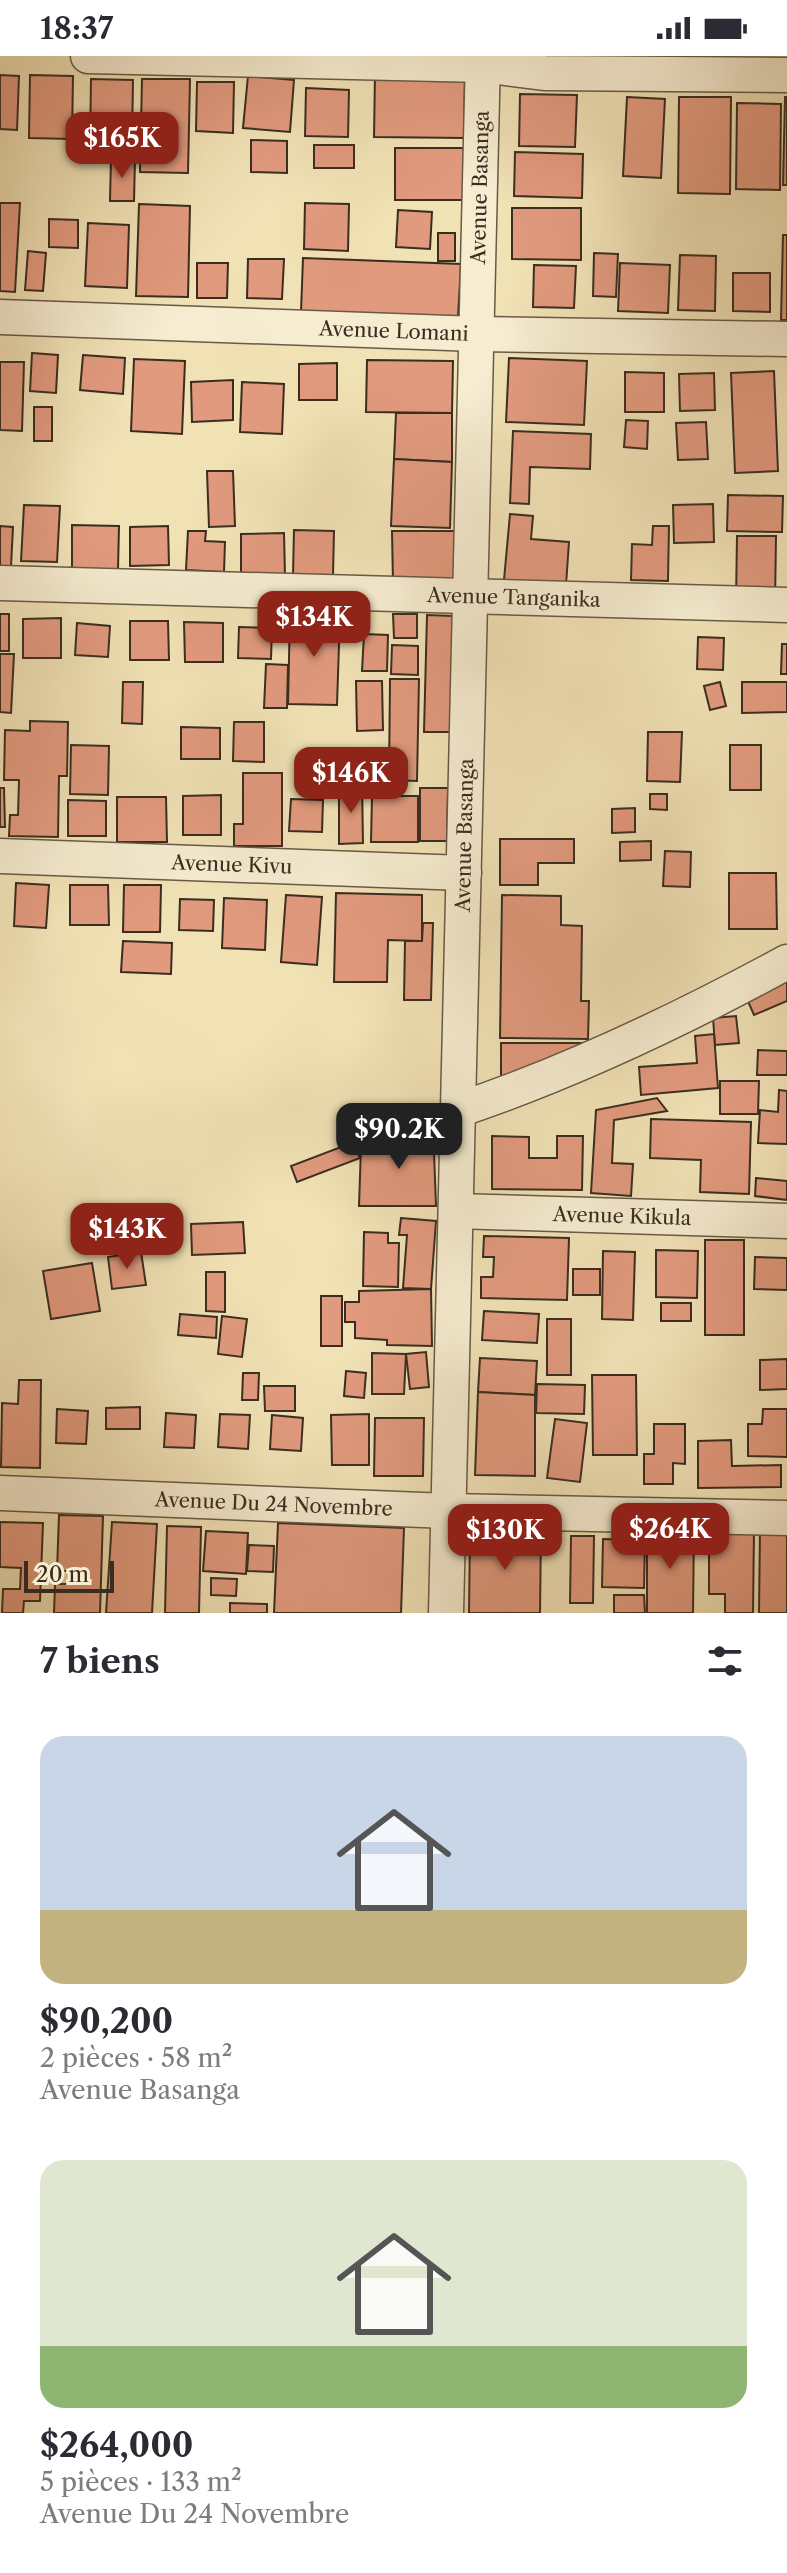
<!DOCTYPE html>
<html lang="fr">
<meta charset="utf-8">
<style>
body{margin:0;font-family:"Libre Caslon Text",serif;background:#f2f2f3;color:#2b2b33;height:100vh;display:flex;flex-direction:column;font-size:30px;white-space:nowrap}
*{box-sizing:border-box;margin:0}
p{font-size:26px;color:#7c7c81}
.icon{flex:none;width:44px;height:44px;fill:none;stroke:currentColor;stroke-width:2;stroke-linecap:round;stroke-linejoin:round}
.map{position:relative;height:1557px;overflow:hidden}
.side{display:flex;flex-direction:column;background:#fff;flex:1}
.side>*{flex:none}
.scale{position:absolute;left:24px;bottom:20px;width:90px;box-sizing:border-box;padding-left:8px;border:4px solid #3a2d20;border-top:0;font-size:22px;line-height:28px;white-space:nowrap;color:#3a2d20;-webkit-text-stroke:6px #f6ecd0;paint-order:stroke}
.price{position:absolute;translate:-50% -68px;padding:0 18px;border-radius:16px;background:#8f2418;color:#fff;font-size:26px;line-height:52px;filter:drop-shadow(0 2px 4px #0008)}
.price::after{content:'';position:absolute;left:50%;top:48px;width:24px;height:18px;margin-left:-12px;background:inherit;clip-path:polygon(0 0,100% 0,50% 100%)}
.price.selected{background:#222;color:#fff}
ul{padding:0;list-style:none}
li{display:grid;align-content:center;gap:16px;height:424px;padding:0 40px}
li span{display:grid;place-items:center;height:248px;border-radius:24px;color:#555}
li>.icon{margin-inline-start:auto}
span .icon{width:144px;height:144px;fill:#fffc;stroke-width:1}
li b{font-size:34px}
h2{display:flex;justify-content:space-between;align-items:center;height:96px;padding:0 40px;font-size:34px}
.status{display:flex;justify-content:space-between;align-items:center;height:56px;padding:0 40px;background:#fff;direction:ltr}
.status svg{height:22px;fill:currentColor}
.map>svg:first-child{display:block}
.building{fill:#e29a7e;stroke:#3a2d20;stroke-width:2}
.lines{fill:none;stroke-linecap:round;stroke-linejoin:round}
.street-casing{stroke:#685a46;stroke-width:37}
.street{stroke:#f6ecd0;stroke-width:34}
.labels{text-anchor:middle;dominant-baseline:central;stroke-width:6;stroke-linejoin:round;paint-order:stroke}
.street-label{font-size:20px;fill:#3a2d20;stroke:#f6ecd0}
</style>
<div class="status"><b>18:37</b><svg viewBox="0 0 49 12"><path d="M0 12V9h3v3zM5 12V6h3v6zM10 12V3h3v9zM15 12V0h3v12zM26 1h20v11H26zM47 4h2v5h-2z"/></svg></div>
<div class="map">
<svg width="787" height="1557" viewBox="0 0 787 1557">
<rect width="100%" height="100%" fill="#f1e2b6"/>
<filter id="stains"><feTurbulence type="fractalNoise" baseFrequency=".0025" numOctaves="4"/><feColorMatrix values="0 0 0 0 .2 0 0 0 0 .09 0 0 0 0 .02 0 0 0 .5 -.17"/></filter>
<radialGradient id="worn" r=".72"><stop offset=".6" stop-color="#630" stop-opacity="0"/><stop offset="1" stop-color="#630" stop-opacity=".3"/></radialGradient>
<g class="building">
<polygon points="375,17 465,18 464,82 374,81"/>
<polygon points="0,19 19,20 17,74 0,73"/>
<polygon points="30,19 73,20 72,83 29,82"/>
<polygon points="248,20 294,24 290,76 243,72"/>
<polygon points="91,23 133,24 132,86 90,85"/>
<polygon points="142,23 190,23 188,117 140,116"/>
<polygon points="197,26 234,26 233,77 196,75"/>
<polygon points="306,32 349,34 348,81 305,80"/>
<polygon points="520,38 577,39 575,91 519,90"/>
<polygon points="627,41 665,43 661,122 623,120"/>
<polygon points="679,41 731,41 730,138 678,137"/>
<polygon points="785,41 787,41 787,129 783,129"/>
<polygon points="737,47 781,48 780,134 736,133"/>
<polygon points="251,84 287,85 287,117 251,116"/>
<rect x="314" y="89" width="40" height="23"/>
<rect x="395" y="92" width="70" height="52"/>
<polygon points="515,96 583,98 582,142 514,140"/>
<polygon points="111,102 135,103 134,145 110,145"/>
<polygon points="0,147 20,147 15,236 0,235"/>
<polygon points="305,147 349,148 348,195 304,193"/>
<polygon points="139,148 190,150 188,241 136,240"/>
<polygon points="512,152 581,152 581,204 512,203"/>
<polygon points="398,154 432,156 430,193 396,191"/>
<polygon points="49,163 78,164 78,192 49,191"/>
<polygon points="88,167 129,169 127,232 85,230"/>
<rect x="438" y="177" width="17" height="28"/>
<polygon points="783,179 787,179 787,264 781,264"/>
<polygon points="28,195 46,197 43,235 25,234"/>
<polygon points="594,197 618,198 616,241 593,240"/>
<polygon points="680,199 716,200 715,255 678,254"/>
<polygon points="303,202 461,208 458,261 301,256"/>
<polygon points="248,203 284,203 282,243 247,242"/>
<polygon points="197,207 228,207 227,242 197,242"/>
<polygon points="620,207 670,209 668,257 618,255"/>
<polygon points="534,209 576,210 574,252 533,251"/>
<polygon points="733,217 770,217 770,256 733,255"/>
<polygon points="32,297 58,299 56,337 30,335"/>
<polygon points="83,299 125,302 123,338 80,334"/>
<polygon points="509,302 587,305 584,369 506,366"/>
<polygon points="134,303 185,305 182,378 131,375"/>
<polygon points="367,304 453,305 452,357 366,356"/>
<polygon points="0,306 24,306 22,375 0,374"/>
<polygon points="337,307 337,344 299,344 299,308"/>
<polygon points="774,315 778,415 735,417 731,317"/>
<polygon points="625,316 664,317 664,356 625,356"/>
<polygon points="714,317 715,354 680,355 679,318"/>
<polygon points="233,324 233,364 192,366 191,326"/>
<polygon points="242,326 284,328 282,378 240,376"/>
<rect x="34" y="351" width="18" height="34"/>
<polygon points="396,357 452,357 452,406 394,403"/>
<polygon points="626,364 648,365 647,393 624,391"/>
<polygon points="706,366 708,403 678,404 676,367"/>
<polygon points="513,375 591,378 590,413 530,411 529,448 510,447"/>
<polygon points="394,403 452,406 450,472 391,470"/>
<polygon points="207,415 233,415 235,470 209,471"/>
<polygon points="728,439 783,440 782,476 727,475"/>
<polygon points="713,448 714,486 674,487 673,449"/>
<polygon points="24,449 60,450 57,506 21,505"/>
<polygon points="510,458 533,460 531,483 569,486 566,529 504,524"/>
<polygon points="72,469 119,470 118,513 72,513"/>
<polygon points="0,470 13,471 11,510 0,510"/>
<polygon points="168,470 169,509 130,510 130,471"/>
<polygon points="653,470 669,470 668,525 631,524 632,488 652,489"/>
<polygon points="294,474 334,475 333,520 293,519"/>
<polygon points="188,475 206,475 205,485 225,486 224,516 186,514"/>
<polygon points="392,475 458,475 458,525 393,526"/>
<polygon points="284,477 285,520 241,520 241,478"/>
<polygon points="737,480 776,480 775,547 736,546"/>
<polygon points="290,557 340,559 337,649 288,648"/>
<rect x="0" y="558" width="9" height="37"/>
<polygon points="393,558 417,558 417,582 394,582"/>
<polygon points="427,559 453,560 451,676 424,676"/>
<polygon points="61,562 61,602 23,602 23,563"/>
<polygon points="130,565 168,565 169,604 130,604"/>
<polygon points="184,566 223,567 223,606 185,606"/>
<polygon points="77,567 110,570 108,601 75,599"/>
<polygon points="239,571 272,572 271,603 238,602"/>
<polygon points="364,578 388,579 387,615 362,615"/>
<polygon points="698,581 724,582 723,614 697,613"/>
<polygon points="782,588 787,588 787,618 781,618"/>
<polygon points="392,589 418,590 418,619 391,618"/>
<polygon points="0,598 14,598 11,657 0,656"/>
<polygon points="266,608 288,609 287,652 264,652"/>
<polygon points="390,623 419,623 417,725 389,724"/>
<polygon points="356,625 382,625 383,674 357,675"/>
<polygon points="123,626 143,626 142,668 122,667"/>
<polygon points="720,626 726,650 710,654 704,630"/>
<polygon points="742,626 787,626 787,656 742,657"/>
<polygon points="30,665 68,666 67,720 59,720 58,781 9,780 10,759 18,759 19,724 4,724 5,674 30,675"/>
<polygon points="234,666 264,666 264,706 233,705"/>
<polygon points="181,671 220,672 220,703 181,703"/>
<polygon points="648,676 682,676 680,726 647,725"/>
<polygon points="71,689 109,690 108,739 70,738"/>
<rect x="730" y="689" width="31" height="45"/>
<polygon points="305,695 332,696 331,738 303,737"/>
<polygon points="243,717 282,717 282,790 234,790 234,768 243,768"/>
<polygon points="362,729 363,787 339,788 339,730"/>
<polygon points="0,732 4,732 5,771 0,771"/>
<polygon points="420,732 448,732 447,785 420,785"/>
<polygon points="650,738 667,738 667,754 650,753"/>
<polygon points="221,739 221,779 183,779 183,740"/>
<polygon points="372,740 418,740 418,786 371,786"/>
<polygon points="117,741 166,741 167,786 117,786"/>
<polygon points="291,743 323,744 322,776 289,775"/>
<polygon points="68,744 106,745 106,780 68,780"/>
<polygon points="635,752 635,776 612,777 612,753"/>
<polygon points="500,783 574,783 574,807 538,807 538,829 500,829"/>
<polygon points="651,785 651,804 620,805 620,786"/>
<polygon points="665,795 691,796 690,831 663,830"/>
<polygon points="729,817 776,817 777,873 729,873"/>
<polygon points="16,827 49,829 46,872 14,870"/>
<polygon points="70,829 108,829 109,869 70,869"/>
<polygon points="124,829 161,829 160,876 123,876"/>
<polygon points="336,837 422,839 422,885 388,884 387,926 334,926"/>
<polygon points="286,839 322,841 317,909 281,906"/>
<polygon points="502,839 561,840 561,869 582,870 581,945 589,945 588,983 500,982"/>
<polygon points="224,842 267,844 265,894 222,892"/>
<polygon points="180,843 214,844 213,875 179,874"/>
<polygon points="423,867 433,867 431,944 404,944 405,885 422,885"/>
<polygon points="123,885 172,887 171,918 121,916"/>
<polygon points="787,925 787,945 754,959 747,943"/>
<polygon points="736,960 739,987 715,989 713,962"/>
<polygon points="714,978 718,1032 641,1039 639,1011 697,1007 695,980"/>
<polygon points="501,987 582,987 523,1021 501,1021"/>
<polygon points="758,994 787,995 787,1019 757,1019"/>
<polygon points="720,1025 759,1025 758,1058 720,1058"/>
<polygon points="779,1034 787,1035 787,1088 758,1087 760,1054 778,1056"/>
<polygon points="657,1042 667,1055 614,1064 612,1107 633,1108 631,1140 591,1137 596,1054"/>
<polygon points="651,1063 751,1066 749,1138 700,1136 701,1104 650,1102"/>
<polygon points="433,1070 436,1150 359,1150 361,1091"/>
<polygon points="492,1080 529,1081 529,1102 557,1102 557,1080 583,1080 582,1134 492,1133"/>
<polygon points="354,1086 360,1102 297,1126 291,1110"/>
<polygon points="756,1122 787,1125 787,1144 755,1140"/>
<polygon points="401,1162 436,1165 431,1233 403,1232 407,1179 399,1179"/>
<polygon points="243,1166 245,1197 192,1199 191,1168"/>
<polygon points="364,1176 388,1177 388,1187 399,1187 398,1231 363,1230"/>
<polygon points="484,1180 569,1182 567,1244 481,1242 481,1221 493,1221 494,1201 483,1201"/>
<rect x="705" y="1184" width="39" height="95"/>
<polygon points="656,1194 698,1195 697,1242 656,1241"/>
<polygon points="603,1195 635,1196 633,1264 602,1263"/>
<polygon points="141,1196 146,1229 112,1233 108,1201"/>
<polygon points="755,1201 787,1202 787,1234 754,1233"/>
<polygon points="92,1207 100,1255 51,1263 43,1215"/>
<rect x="573" y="1213" width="27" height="26"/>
<polygon points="206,1216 225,1216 225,1256 206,1255"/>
<polygon points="431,1233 432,1290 387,1289 387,1284 355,1282 355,1266 345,1266 345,1246 359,1246 359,1235"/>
<rect x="321" y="1240" width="21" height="50"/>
<rect x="661" y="1247" width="30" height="18"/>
<polygon points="484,1255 539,1258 537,1287 482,1284"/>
<polygon points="180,1258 217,1261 216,1282 178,1279"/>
<polygon points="222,1260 247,1263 242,1301 218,1298"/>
<rect x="547" y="1263" width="24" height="56"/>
<polygon points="426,1296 429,1331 410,1333 406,1298"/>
<polygon points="372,1297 406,1298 404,1338 372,1338"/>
<polygon points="480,1302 537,1305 535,1339 478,1336"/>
<polygon points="787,1303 787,1333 760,1334 760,1304"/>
<polygon points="346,1315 366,1317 364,1342 344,1340"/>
<polygon points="243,1317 259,1317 258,1344 242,1344"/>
<polygon points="592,1319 636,1319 637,1399 593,1399"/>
<polygon points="19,1324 41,1324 40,1412 1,1411 2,1347 18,1348"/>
<polygon points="537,1328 585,1329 584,1358 536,1357"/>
<polygon points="264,1330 295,1330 295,1355 265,1355"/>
<polygon points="478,1336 535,1339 535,1420 475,1419"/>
<polygon points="140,1351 140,1373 106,1373 106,1352"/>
<polygon points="57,1353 88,1355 86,1388 56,1387"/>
<polygon points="763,1353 787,1353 787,1401 748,1400 748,1368 762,1368"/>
<polygon points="166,1357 196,1359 194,1392 164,1391"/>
<polygon points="220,1358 250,1359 248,1393 218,1391"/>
<polygon points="369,1358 369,1409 332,1409 331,1359"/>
<polygon points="272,1359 303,1362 301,1395 270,1393"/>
<polygon points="375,1362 424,1362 423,1420 374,1420"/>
<polygon points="555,1363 587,1367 580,1426 547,1422"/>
<polygon points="654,1368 685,1368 685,1408 673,1407 673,1428 644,1428 644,1398 654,1398"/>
<polygon points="731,1384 732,1410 781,1409 781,1431 698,1432 698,1385"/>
<polygon points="59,1459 103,1460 100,1557 54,1557 55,1528 76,1528 76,1515 57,1515"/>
<polygon points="0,1466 43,1467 40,1545 24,1545 23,1557 2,1557 3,1533 20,1533 21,1512 0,1511"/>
<polygon points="112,1466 157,1468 152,1557 106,1557"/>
<polygon points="278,1467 404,1472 401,1557 274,1557"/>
<polygon points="167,1470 201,1471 199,1557 165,1557"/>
<polygon points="470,1474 541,1475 540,1557 469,1557"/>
<polygon points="647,1474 694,1474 693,1557 647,1557"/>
<polygon points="709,1474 754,1474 753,1557 725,1557 725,1538 709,1538"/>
<polygon points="760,1474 787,1474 787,1557 759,1557"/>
<polygon points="206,1475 248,1477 246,1518 203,1515"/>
<polygon points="571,1480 594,1480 593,1547 570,1547"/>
<polygon points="603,1483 645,1484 644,1532 602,1531"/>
<polygon points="249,1489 274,1490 273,1516 247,1515"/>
<polygon points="211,1522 237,1523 236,1540 211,1539"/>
<polygon points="614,1539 644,1539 645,1557 614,1557"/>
<polygon points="230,1547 267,1548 267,1557 230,1557"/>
</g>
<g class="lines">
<defs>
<g id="street">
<polyline points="88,0 483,9 544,17 787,19"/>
<path id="s1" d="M 0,261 L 477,278 L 787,283"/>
<path id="s2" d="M 0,527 L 787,549"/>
<path id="s3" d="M 0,800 L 464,817"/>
<path d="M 458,1054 C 572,1016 682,963 787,906"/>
<path id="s4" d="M 456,1155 L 787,1165"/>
<path id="s5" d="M 0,1437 L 448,1455 L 787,1462"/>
<path id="s6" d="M 446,1557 L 483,0"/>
</g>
</defs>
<use href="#street" class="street-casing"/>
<use href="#street" class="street"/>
</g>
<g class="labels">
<g class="street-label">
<text stroke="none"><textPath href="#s6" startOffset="1426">Avenue Basanga</textPath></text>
<text stroke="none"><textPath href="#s1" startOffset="394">Avenue Lomani</textPath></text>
<text stroke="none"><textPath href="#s2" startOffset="514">Avenue Tanganika</textPath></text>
<text stroke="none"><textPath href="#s6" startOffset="778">Avenue Basanga</textPath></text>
<text stroke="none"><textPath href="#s3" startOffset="232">Avenue Kivu</textPath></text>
<text stroke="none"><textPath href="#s4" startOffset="166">Avenue Kikula</textPath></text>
<text stroke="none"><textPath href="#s5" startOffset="274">Avenue Du 24 Novembre</textPath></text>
</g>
</g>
<rect width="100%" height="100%" filter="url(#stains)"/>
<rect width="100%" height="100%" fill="url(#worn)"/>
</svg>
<div class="scale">20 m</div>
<b class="price" style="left:122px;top:124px">$165K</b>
<b class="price" style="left:314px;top:603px">$134K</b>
<b class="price" style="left:351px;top:759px">$146K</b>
<b class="price selected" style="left:399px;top:1115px">$90.2K</b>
<b class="price" style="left:127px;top:1215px">$143K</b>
<b class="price" style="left:670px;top:1515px">$264K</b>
<b class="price" style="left:505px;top:1516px">$130K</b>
</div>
<section class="side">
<h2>7 biens<svg class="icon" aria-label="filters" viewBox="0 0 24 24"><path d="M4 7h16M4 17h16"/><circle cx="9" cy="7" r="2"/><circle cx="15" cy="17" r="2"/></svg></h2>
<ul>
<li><span style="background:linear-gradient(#c9d6e8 70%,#c2b280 0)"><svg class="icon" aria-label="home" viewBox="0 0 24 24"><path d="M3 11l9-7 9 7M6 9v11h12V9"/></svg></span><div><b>$90,200</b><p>2 pièces · 58 m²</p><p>Avenue Basanga</p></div></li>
<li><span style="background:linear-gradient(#dfe7d0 75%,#8fb573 0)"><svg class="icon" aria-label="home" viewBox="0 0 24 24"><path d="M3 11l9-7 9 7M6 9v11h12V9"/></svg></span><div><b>$264,000</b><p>5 pièces · 133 m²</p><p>Avenue Du 24 Novembre</p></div></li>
</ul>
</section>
